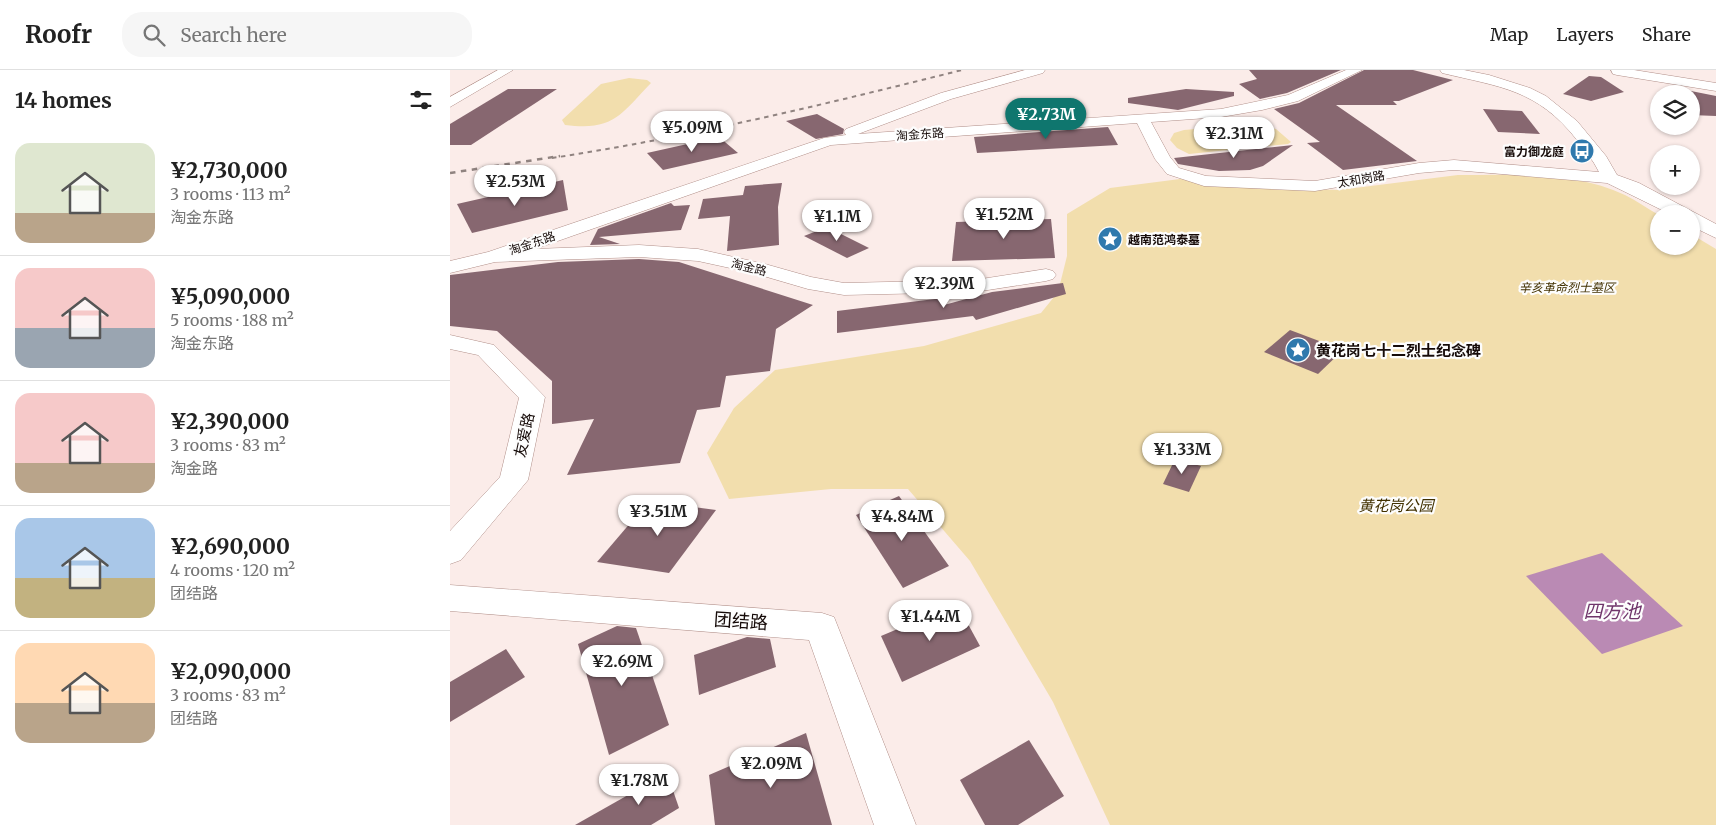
<!DOCTYPE html>
<meta charset="utf-8">
<style>
body{margin:0;font-family:Merriweather,"Noto Sans SC",serif;background:#f6f6f6;color:#222;height:100vh;display:flex;flex-direction:column;font-size:19px;white-space:nowrap}
*{box-sizing:border-box;margin:0}
p{font-size:16px;color:#767676}
.icon{flex:none;width:28px;height:28px;fill:none;stroke:currentColor;stroke-width:2;stroke-linecap:round;stroke-linejoin:round}
.map{position:relative;flex:1;overflow:hidden}
.drawer{display:flex;flex-direction:column;background:#fff;width:450px}
.drawer>*{flex:none}
.buttons{position:absolute;left:1200px;top:15px;display:grid;gap:10px}
.buttons a{display:grid;place-items:center;width:50px;height:50px;border-radius:50%;background:#fff;box-shadow:0 1px 4px #0004;font-size:25px}
.price{position:absolute;translate:-50% -42px;padding:0 11px;border-radius:18px;background:#fff;color:#222;font-size:16px;line-height:32px;filter:drop-shadow(0 1px 2px #0008)}
.price::after{content:'';position:absolute;left:50%;top:30px;width:15px;height:11px;margin-left:-8px;background:inherit;clip-path:polygon(0 0,100% 0,50% 100%)}
.price.active{background:#0f766e;color:#fff}
ul{padding:0;list-style:none}
li{display:flex;align-items:center;gap:15px;height:125px;padding:0 15px}
li+li{border-top:1px solid #e0e0e0}
li span{display:grid;place-items:center;flex:none;width:140px;height:100px;border-radius:15px;color:#555}
li>.icon{margin-inline-start:auto}
span .icon{width:60px;height:60px;fill:#fffc;stroke-width:1}
li b{font-size:21px}
h2{display:flex;justify-content:space-between;align-items:center;height:60px;padding:0 15px;font-size:21px}
header{display:flex;align-items:center;gap:30px;box-sizing:border-box;height:70px;padding:0 25px;background:#fff;border-bottom:1px solid #e0e0e0}
header strong{font-size:24px}
nav{display:flex;gap:28px;margin-inline-start:auto;font-size:18px}
.search{width:350px;height:45px;background:#f6f6f6;display:flex;align-items:center;gap:12px;box-sizing:border-box;padding:0 18px;border-radius:20px;color:#767676;font-size:19px}
main{display:flex;flex:1;min-height:0}
.map>svg:first-child{display:block}
.green{fill:#f2dead}
.water{fill:#ba8ab4}
.building{fill:#876770}
.lines{fill:none;stroke-linecap:round;stroke-linejoin:round}
.minor-casing{stroke:#b18f89;stroke-width:1}
.minor{fill:#fff;fill-rule:evenodd}
.rail-far1{stroke:#908380;stroke-width:2;stroke-dasharray:4.5 4.5;stroke-linecap:butt}
.rail{stroke:#908380;stroke-width:2.5;stroke-dasharray:5.5 5.5;stroke-linecap:butt}
.labels{text-anchor:middle;dominant-baseline:central;stroke-width:4.5;stroke-linejoin:round;paint-order:stroke}
.far-street-label{font-size:12px;fill:#160b09;stroke:#fdfdfd}
.far-poi-label{font-size:12px;font-weight:bold;fill:#160b09;stroke:#fdfdfd;text-anchor:end}
.far-park-label{font-size:12px;font-style:italic;fill:#423100;stroke:#fdfdfd}
.poi-label{font-size:15px;font-weight:bold;fill:#160b09;stroke:#fdfdfd;text-anchor:start}
.street-label{font-size:15px;fill:#160b09;stroke:#fdfdfd}
.park-label{font-size:15px;font-style:italic;fill:#423100;stroke:#fdfdfd}
.near-street-label{font-size:18px;fill:#160b09;stroke:#fdfdfd}
.near-water-label{font-size:19px;font-style:italic;fill:#6f356a;stroke:#fdfdfd}
</style>
<header>
<strong>Roofr</strong>
<div class="search"><svg class="icon" aria-label="search" viewBox="0 0 24 24"><circle cx="10" cy="10" r="6"/><path d="M15 15l6 6"/></svg>Search here</div>
<nav><a>Map</a><a>Layers</a><a>Share</a></nav>
</header>
<main>
<section class="drawer">
<h2>14 homes<svg class="icon" aria-label="filters" viewBox="0 0 24 24"><path d="M4 7h16M4 17h16"/><circle cx="9" cy="7" r="2"/><circle cx="15" cy="17" r="2"/></svg></h2>
<ul>
<li><span style="background:linear-gradient(#dfe7d0 70%,#b9a48a 0)"><svg class="icon" aria-label="home" viewBox="0 0 24 24"><path d="M3 11l9-7 9 7M6 9v11h12V9"/></svg></span><div><b>¥2,730,000</b><p>3 rooms · 113 m²</p><p>淘金东路</p></div></li>
<li><span style="background:linear-gradient(#f6c9c9 60%,#9aa5b1 0)"><svg class="icon" aria-label="home" viewBox="0 0 24 24"><path d="M3 11l9-7 9 7M6 9v11h12V9"/></svg></span><div><b>¥5,090,000</b><p>5 rooms · 188 m²</p><p>淘金东路</p></div></li>
<li><span style="background:linear-gradient(#f6c9c9 70%,#b9a48a 0)"><svg class="icon" aria-label="home" viewBox="0 0 24 24"><path d="M3 11l9-7 9 7M6 9v11h12V9"/></svg></span><div><b>¥2,390,000</b><p>3 rooms · 83 m²</p><p>淘金路</p></div></li>
<li><span style="background:linear-gradient(#a9c7e8 60%,#c2b280 0)"><svg class="icon" aria-label="home" viewBox="0 0 24 24"><path d="M3 11l9-7 9 7M6 9v11h12V9"/></svg></span><div><b>¥2,690,000</b><p>4 rooms · 120 m²</p><p>团结路</p></div></li>
<li><span style="background:linear-gradient(#ffd9b3 60%,#b9a48a 0)"><svg class="icon" aria-label="home" viewBox="0 0 24 24"><path d="M3 11l9-7 9 7M6 9v11h12V9"/></svg></span><div><b>¥2,090,000</b><p>3 rooms · 83 m²</p><p>团结路</p></div></li>
</ul>
</section>
<div class="map">
<svg width="1266" height="755" viewBox="0 0 1266 755">
<rect width="100%" height="100%" fill="#fbece9"/>
<g class="green">
<path d="M 179,8 L 197,10 L 201,13 C 170,45 164,61 115,55 L 112,50 L 151,14 Z"/>
<polygon points="801,54 826,59 841,72 838,74 739,84 727,78 720,70 724,63 734,60"/>
<path d="M 1008,105 C 1062,105 1124,101 1175,125 C 1187,131 1198,139 1209,145 L 1209,176 L 1241,176 L 1241,164 L 1266,179 L 1266,755 L 660,755 L 603,632 L 520,491 L 458,419 L 381,419 L 279,429 L 257,383 L 284,338 L 325,300 L 474,276 L 591,243 L 608,222 L 617,186 L 617,144 L 660,118 L 730,109 L 796,117 L 889,120 Z"/>
</g>
<polygon class="water" points="1152,483 1233,556 1152,584 1076,506"/>
<g class="building">
<polygon points="799,0 891,0 837,23 810,29 789,14 807,9"/>
<polygon points="914,0 963,0 1003,10 949,31 943,31 947,35 886,35 967,91 893,100 857,73 870,72 824,39 849,33"/>
<polygon points="1139,6 1151,7 1174,22 1141,31 1113,24"/>
<polygon points="58,19 107,19 21,75 0,75 0,54"/>
<polygon points="736,19 784,22 784,26 728,40 678,33 678,28"/>
<polygon points="1241,21 1266,26 1266,46 1241,45"/>
<polygon points="1033,39 1072,41 1090,64 1048,62"/>
<polygon points="367,44 394,59 393,64 366,69 336,51"/>
<polygon points="658,57 668,75 527,83 524,67"/>
<polygon points="269,67 288,83 213,100 197,83"/>
<polygon points="843,75 813,96 800,100 769,101 728,94 724,88"/>
<polygon points="113,110 118,140 22,163 7,134"/>
<polygon points="332,113 328,137 329,175 277,181 280,146 248,149 253,129 293,125 295,116"/>
<polygon points="221,133 224,136 240,135 231,160 149,167 170,174 140,175 148,159"/>
<polygon points="601,149 605,188 502,191 506,152"/>
<polygon points="377,157 419,178 397,188 354,166"/>
<polygon points="189,189 229,192 363,235 326,259 320,301 276,306 270,337 247,340 230,393 117,405 144,349 102,354 102,311 47,261 0,256 0,205 108,192"/>
<polygon points="613,213 616,224 526,250 523,246 387,263 387,241 493,228 494,235 542,222"/>
<polygon points="840,260 893,280 868,304 814,282"/>
<polygon points="725,389 751,396 739,422 713,414"/>
<polygon points="449,426 499,496 453,518 406,445"/>
<polygon points="199,431 266,440 219,503 147,492"/>
<polygon points="507,534 530,576 452,612 431,566"/>
<polygon points="167,556 186,558 219,655 159,685 128,574"/>
<polygon points="297,567 320,569 326,597 249,625 244,585"/>
<polygon points="56,579 75,607 0,652 0,612"/>
<polygon points="356,663 382,755 265,755 259,705"/>
<polygon points="579,670 614,726 568,755 535,755 510,710"/>
<polygon points="217,703 229,738 201,755 125,755"/>
</g>
<g class="lines">
<defs>
<g id="minor">
<polygon points="48,0 63,0 0,37 0,27"/>
<path d="M 575,0 L 595,0 L 593,3 L 501,29 L 408,64 L 771,39 L 838,25 L 896,0 L 912,0 L 848,31 L 812,40 L 771,47 L 701,52 L 720,87 L 729,98 L 756,106 L 865,111 L 969,93 L 1004,90 L 1149,102 C 1143,90 1135,80 1127,70 C 1087,19 1050,17 992,3 L 990,0 L 1014,0 L 1039,5 L 1080,18 L 1096,26 L 1127,51 L 1156,86 L 1167,105 L 1189,113 L 1266,154 L 1266,168 L 1241,156 L 1241,144 L 1220,144 L 1157,113 L 1004,100 L 969,103 L 865,121 L 754,116 L 717,104 L 705,89 L 687,53 L 381,75 L 85,179 L 189,175 L 248,179 L 315,194 L 361,207 L 394,213 L 525,210 L 596,199 L 603,201 L 606,205 L 603,209 L 596,211 L 525,222 L 394,225 L 358,219 L 303,203 L 248,191 L 189,187 L 45,192 L 0,203 L 0,191 L 38,182 L 374,68 L 396,65 L 394,62 L 396,59 L 491,23 Z"/>
<polygon points="1161,0 1184,0 1266,13 1266,21 1167,5 1163,4"/>
<polygon points="0,265 44,275 95,327 78,410 11,490 0,494 0,461 50,407 69,328 28,285 0,279"/>
<polygon points="0,515 372,543 384,547 466,755 424,755 359,570 0,541"/>
</g>
</defs>
<use href="#minor" class="minor-casing"/>
<use href="#minor" class="minor"/>
<path class="rail-far1" d="M 102,88 C 240,67 376,34 512,0"/>
<polyline class="rail" points="0,103 110,86"/>
</g>
<defs>
<symbol id="bus-disc" viewBox="-11 -11 22 22"><circle r="9.5" fill="#2f79ad" stroke="#fdfdfd"/><path d="M-5-6H5V4H4V6H2V4H-2V6H-4V4H-5ZM-3.5-4V0h7V-4ZM-3.5 1.2v1.5H-2V1.2ZM2 1.2v1.5H3.5V1.2Z" fill="#fff"/></symbol>
<symbol id="sight-disc" viewBox="-11 -11 22 22"><circle r="9.5" fill="#2f79ad" stroke="#fdfdfd"/><path d="M0-6L1.8-2.2L6-1.7L2.9 1.2L3.7 5.4L0 3.3L-3.7 5.4L-2.9 1.2L-6-1.7L-1.8-2.2Z" fill="#fff"/></symbol>
</defs>
<g fill-rule="evenodd">
<use href="#bus-disc" x="1118" y="67" width="28" height="28"/>
<use href="#sight-disc" x="646" y="155" width="28" height="28"/>
<use href="#sight-disc" x="834" y="266" width="28" height="28"/>
</g>
<g class="labels">
<g class="far-street-label">
<text transform="translate(470 64) rotate(-4)">淘金东路</text>
<text transform="translate(911 109) rotate(-10)">太和岗路</text>
<text transform="translate(82 173) rotate(-19)">淘金东路</text>
<text transform="translate(299 197) rotate(14)">淘金路</text>
</g>
<g class="far-poi-label">
<text x="1114" y="81">富力御龙庭</text>
<text x="678" y="169" text-anchor="start">越南范鸿泰墓</text>
</g>
<g class="far-park-label">
<text x="1117" y="217">辛亥革命烈士墓区</text>
</g>
<g class="poi-label">
<text x="866" y="280">黄花岗七十二烈士纪念碑</text>
</g>
<g class="street-label">
<text transform="translate(74 365) rotate(-78)">友爱路</text>
</g>
<g class="park-label">
<text x="946" y="435">黄花岗公园</text>
</g>
<g class="near-street-label">
<text transform="translate(291 551) rotate(4)">团结路</text>
</g>
<g class="near-water-label">
<text x="1162" y="541">四方池</text>
</g>
</g>
</svg>
<div class="buttons">
<a><svg class="icon" aria-label="layers" viewBox="0 0 24 24"><path d="M12 4l9 5-9 5-9-5zM3 14l9 5 9-5"/></svg></a>
<a>+</a>
<a>−</a>
</div>
<b class="price active" style="left:596px;top:70px">¥2.73M</b>
<b class="price" style="left:242px;top:83px">¥5.09M</b>
<b class="price" style="left:784px;top:89px">¥2.31M</b>
<b class="price" style="left:65px;top:137px">¥2.53M</b>
<b class="price" style="left:554px;top:170px">¥1.52M</b>
<b class="price" style="left:387px;top:172px">¥1.1M</b>
<b class="price" style="left:494px;top:239px">¥2.39M</b>
<b class="price" style="left:732px;top:405px">¥1.33M</b>
<b class="price" style="left:208px;top:467px">¥3.51M</b>
<b class="price" style="left:452px;top:472px">¥4.84M</b>
<b class="price" style="left:480px;top:572px">¥1.44M</b>
<b class="price" style="left:172px;top:617px">¥2.69M</b>
<b class="price" style="left:321px;top:719px">¥2.09M</b>
<b class="price" style="left:189px;top:736px">¥1.78M</b>
</div>
</main>
